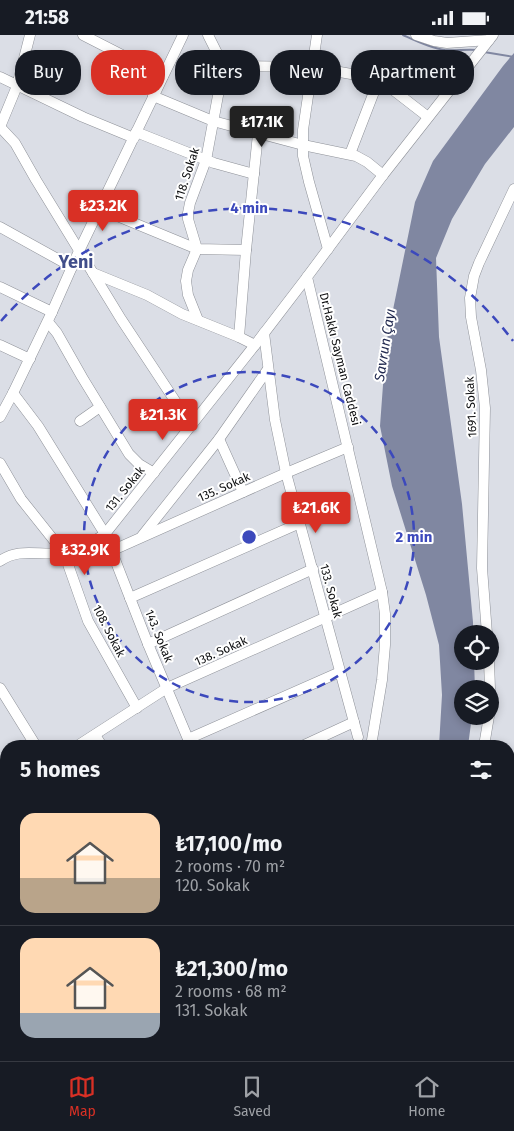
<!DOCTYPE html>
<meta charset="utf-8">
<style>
body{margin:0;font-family:"Fira Sans",sans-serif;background:#20242c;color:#f1f3f6;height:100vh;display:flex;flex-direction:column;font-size:19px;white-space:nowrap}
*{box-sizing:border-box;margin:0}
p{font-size:16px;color:#9ea1a6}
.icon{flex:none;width:28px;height:28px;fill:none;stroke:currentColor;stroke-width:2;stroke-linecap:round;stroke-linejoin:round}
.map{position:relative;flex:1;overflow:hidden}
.side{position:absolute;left:0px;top:705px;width:515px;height:321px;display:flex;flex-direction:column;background:#171b24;border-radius:20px 20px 0 0;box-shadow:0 2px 8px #0003}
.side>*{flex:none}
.guide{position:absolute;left:15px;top:15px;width:485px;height:45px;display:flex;gap:10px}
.tools{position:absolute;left:454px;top:590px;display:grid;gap:10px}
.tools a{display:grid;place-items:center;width:45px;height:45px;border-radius:50%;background:#171b24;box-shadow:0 2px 8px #0003;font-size:25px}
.price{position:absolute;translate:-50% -42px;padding:0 11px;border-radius:5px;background:#d93025;color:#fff;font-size:16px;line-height:32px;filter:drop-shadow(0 1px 2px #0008)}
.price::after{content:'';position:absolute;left:50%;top:30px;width:15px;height:11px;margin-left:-8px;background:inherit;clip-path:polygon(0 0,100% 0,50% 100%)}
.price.active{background:#222;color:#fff}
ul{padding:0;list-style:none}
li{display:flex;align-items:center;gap:15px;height:125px;padding:0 20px}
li+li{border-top:1px solid #363941}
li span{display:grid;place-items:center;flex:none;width:140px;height:100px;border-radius:15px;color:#555}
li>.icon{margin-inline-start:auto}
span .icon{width:60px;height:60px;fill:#fffc;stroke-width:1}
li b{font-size:21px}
h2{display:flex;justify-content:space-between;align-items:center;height:60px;padding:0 20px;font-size:21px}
.chip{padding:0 18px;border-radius:20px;background:#171b24;box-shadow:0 2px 8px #0003;font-size:18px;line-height:45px}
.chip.active{background:#d93025;color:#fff}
.status{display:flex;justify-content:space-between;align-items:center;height:35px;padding:0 25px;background:#171b24;direction:ltr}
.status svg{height:14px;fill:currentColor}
.dock{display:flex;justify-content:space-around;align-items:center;height:70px;border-top:1px solid #363941;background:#171b24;font-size:14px;color:#9ea1a6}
.dock a{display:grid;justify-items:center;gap:2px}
.dock .active{color:#d93025}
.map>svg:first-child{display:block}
.water{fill:#8087a1}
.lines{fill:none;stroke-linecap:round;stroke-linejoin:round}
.stream{stroke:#8087a1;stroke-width:2}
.minor-casing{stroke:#8e9198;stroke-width:11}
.minor{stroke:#fff;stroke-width:10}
.ring{fill:none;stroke:#3c49bc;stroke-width:2.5;stroke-dasharray:9 6}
.labels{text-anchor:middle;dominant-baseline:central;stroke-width:4;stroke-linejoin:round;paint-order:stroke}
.street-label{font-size:12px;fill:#0c0d0f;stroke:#fff}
.water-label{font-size:14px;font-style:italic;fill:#222a50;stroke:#fff}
.district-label{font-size:18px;font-weight:bold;fill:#414e8a;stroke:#fff}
.centre{fill:#3c49bc;stroke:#fff;stroke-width:2.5}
.ring-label{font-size:15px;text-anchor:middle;font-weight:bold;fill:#3c49bc;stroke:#fff;stroke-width:4;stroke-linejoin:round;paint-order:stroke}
</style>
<div class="status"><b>21:58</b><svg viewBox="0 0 49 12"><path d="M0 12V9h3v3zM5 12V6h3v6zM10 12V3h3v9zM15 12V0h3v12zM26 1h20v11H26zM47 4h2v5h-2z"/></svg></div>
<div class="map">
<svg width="514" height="1026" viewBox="0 0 514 1026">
<rect width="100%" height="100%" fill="#dbdee6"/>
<g class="water">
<polygon points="514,18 514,92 485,129 452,184 436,223 439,302 462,469 473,587 473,599 462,599 462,626 474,626 475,654 462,654 462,681 472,681 468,711 439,711 442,660 439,610 426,560 392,451 380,391 386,309 415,167 433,126 503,31"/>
<polygon points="280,1020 336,1020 333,1026 277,1026"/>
</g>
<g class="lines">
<g class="stream">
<path d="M 403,0 C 416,6 430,13 445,15 C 456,16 466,14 477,15"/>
<polyline points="484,17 514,22"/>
</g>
<defs>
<g id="minor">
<polyline points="83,0 163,41"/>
<polyline points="317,0 303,95 303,121 309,147 328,214"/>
<polyline points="416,0 434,6 447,8 489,5"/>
<polyline points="195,24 220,31 312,32 379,44 428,82"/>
<polyline points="0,42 83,82 134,103"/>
<polyline points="153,61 213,86 303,110 356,121 367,127 383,140"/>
<polyline points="0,92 15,108 36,145 121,284 191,390"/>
<polyline points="0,92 17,51 30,0"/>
<polyline points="136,97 214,128 254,139"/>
<polyline points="350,119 379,44 388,22"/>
<polyline points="100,174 197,214 246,215"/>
<polyline points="0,192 72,232"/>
<polyline points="93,238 147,260 182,279 239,302 255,310"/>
<polyline points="0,252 52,277"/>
<polyline points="198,285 188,260 186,246 188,235 197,214 188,184 188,178 190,168 206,125 222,39 217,18 208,0"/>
<polyline points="48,287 57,298 82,342 129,419 139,429 154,438"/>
<polyline points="264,298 275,385 286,438 358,702"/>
<polyline points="239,302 246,215 258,99"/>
<polyline points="0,310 30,324"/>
<polyline points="13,358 38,391 105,499 148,609 191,711"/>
<polyline points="0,382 13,358 52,277 79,216 183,0"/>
<polyline points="80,386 100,372"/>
<polyline points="219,404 243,457"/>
<polyline points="0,428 21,464 64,518 88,586 137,673"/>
<polyline points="142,501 219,404 268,334"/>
<polyline points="111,516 286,438 348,412"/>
<path d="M 0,526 C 20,512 39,521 62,518 C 77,516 92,508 105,499 L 255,310 L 307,242"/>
<polyline points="130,563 300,488"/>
<polyline points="487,599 482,533 485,373 481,335 471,282 470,263 474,241 479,228 514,154"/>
<polyline points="148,609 313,534"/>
<polyline points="489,626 490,654"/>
<polyline points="0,653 36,711"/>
<polyline points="95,700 102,711"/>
<polyline points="188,704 340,637"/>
<polyline points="77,711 167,653 382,557"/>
<polyline points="302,711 354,687"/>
<polyline points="371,711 382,645 385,610 385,579 382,557 307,242 383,140 493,0"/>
<polyline points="484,711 489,681"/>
<polyline points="259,1026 261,1020"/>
<polyline points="372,1026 374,1020"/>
</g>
</defs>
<use href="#minor" class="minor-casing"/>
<use href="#minor" class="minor"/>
</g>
<g class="ring">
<circle cx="249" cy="502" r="165"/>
<path d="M1 286A329 329 0 0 1 513 306"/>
</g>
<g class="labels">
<g class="street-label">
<text transform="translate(187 139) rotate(-72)">118. Sokak</text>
<text transform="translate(340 324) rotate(76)">Dr.Hakkı Sayman Caddesi</text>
<text transform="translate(471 372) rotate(-93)">1691. Sokak</text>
<text transform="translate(224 452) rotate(-24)">135. Sokak</text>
<text transform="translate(125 454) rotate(-51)">131. Sokak</text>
<text transform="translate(331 556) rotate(75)">133. Sokak</text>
<text transform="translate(109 596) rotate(63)">108. Sokak</text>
<text transform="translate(159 601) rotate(68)">143. Sokak</text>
<text transform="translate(221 616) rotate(-24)">138. Sokak</text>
</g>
<g class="water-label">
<text transform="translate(385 310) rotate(-81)">Savrun Çayı</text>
</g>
<g class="district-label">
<text x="76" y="227">Yeni</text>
</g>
</g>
<circle cx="249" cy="502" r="8" class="centre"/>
<g class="ring-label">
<text x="249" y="178">4 min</text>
<text x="414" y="507">2 min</text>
</g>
</svg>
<div class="tools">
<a><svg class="icon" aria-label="locate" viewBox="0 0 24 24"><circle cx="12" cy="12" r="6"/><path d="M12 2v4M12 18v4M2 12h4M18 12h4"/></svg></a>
<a><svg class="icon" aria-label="layers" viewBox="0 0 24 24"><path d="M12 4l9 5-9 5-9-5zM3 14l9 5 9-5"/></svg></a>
</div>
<b class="price active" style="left:262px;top:113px">₺17.1K</b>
<b class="price" style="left:103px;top:197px">₺23.2K</b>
<b class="price" style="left:163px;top:406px">₺21.3K</b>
<b class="price" style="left:316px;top:499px">₺21.6K</b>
<b class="price" style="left:85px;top:541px">₺32.9K</b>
<div class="guide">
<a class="chip">Buy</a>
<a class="chip active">Rent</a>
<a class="chip">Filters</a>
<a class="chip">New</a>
<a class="chip">Apartment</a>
</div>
<section class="side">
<h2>5 homes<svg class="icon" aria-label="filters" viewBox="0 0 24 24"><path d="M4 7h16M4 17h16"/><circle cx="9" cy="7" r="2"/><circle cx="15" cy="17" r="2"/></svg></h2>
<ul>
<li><span style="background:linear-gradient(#ffd9b3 65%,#b9a48a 0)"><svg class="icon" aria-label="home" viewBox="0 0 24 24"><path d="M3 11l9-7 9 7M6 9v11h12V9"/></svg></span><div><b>₺17,100/mo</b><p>2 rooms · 70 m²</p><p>120. Sokak</p></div></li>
<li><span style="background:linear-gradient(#ffd9b3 75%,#9aa5b1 0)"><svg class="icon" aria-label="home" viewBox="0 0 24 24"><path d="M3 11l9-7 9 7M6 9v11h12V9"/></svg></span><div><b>₺21,300/mo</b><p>2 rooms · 68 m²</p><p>131. Sokak</p></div></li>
</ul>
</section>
</div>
<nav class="dock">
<a class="active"><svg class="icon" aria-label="map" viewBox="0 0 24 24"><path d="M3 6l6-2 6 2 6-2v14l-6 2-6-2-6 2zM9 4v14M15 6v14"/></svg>Map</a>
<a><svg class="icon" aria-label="saved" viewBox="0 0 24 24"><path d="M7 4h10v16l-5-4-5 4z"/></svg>Saved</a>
<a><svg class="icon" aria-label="home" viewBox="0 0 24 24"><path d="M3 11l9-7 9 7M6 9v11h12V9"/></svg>Home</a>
</nav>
